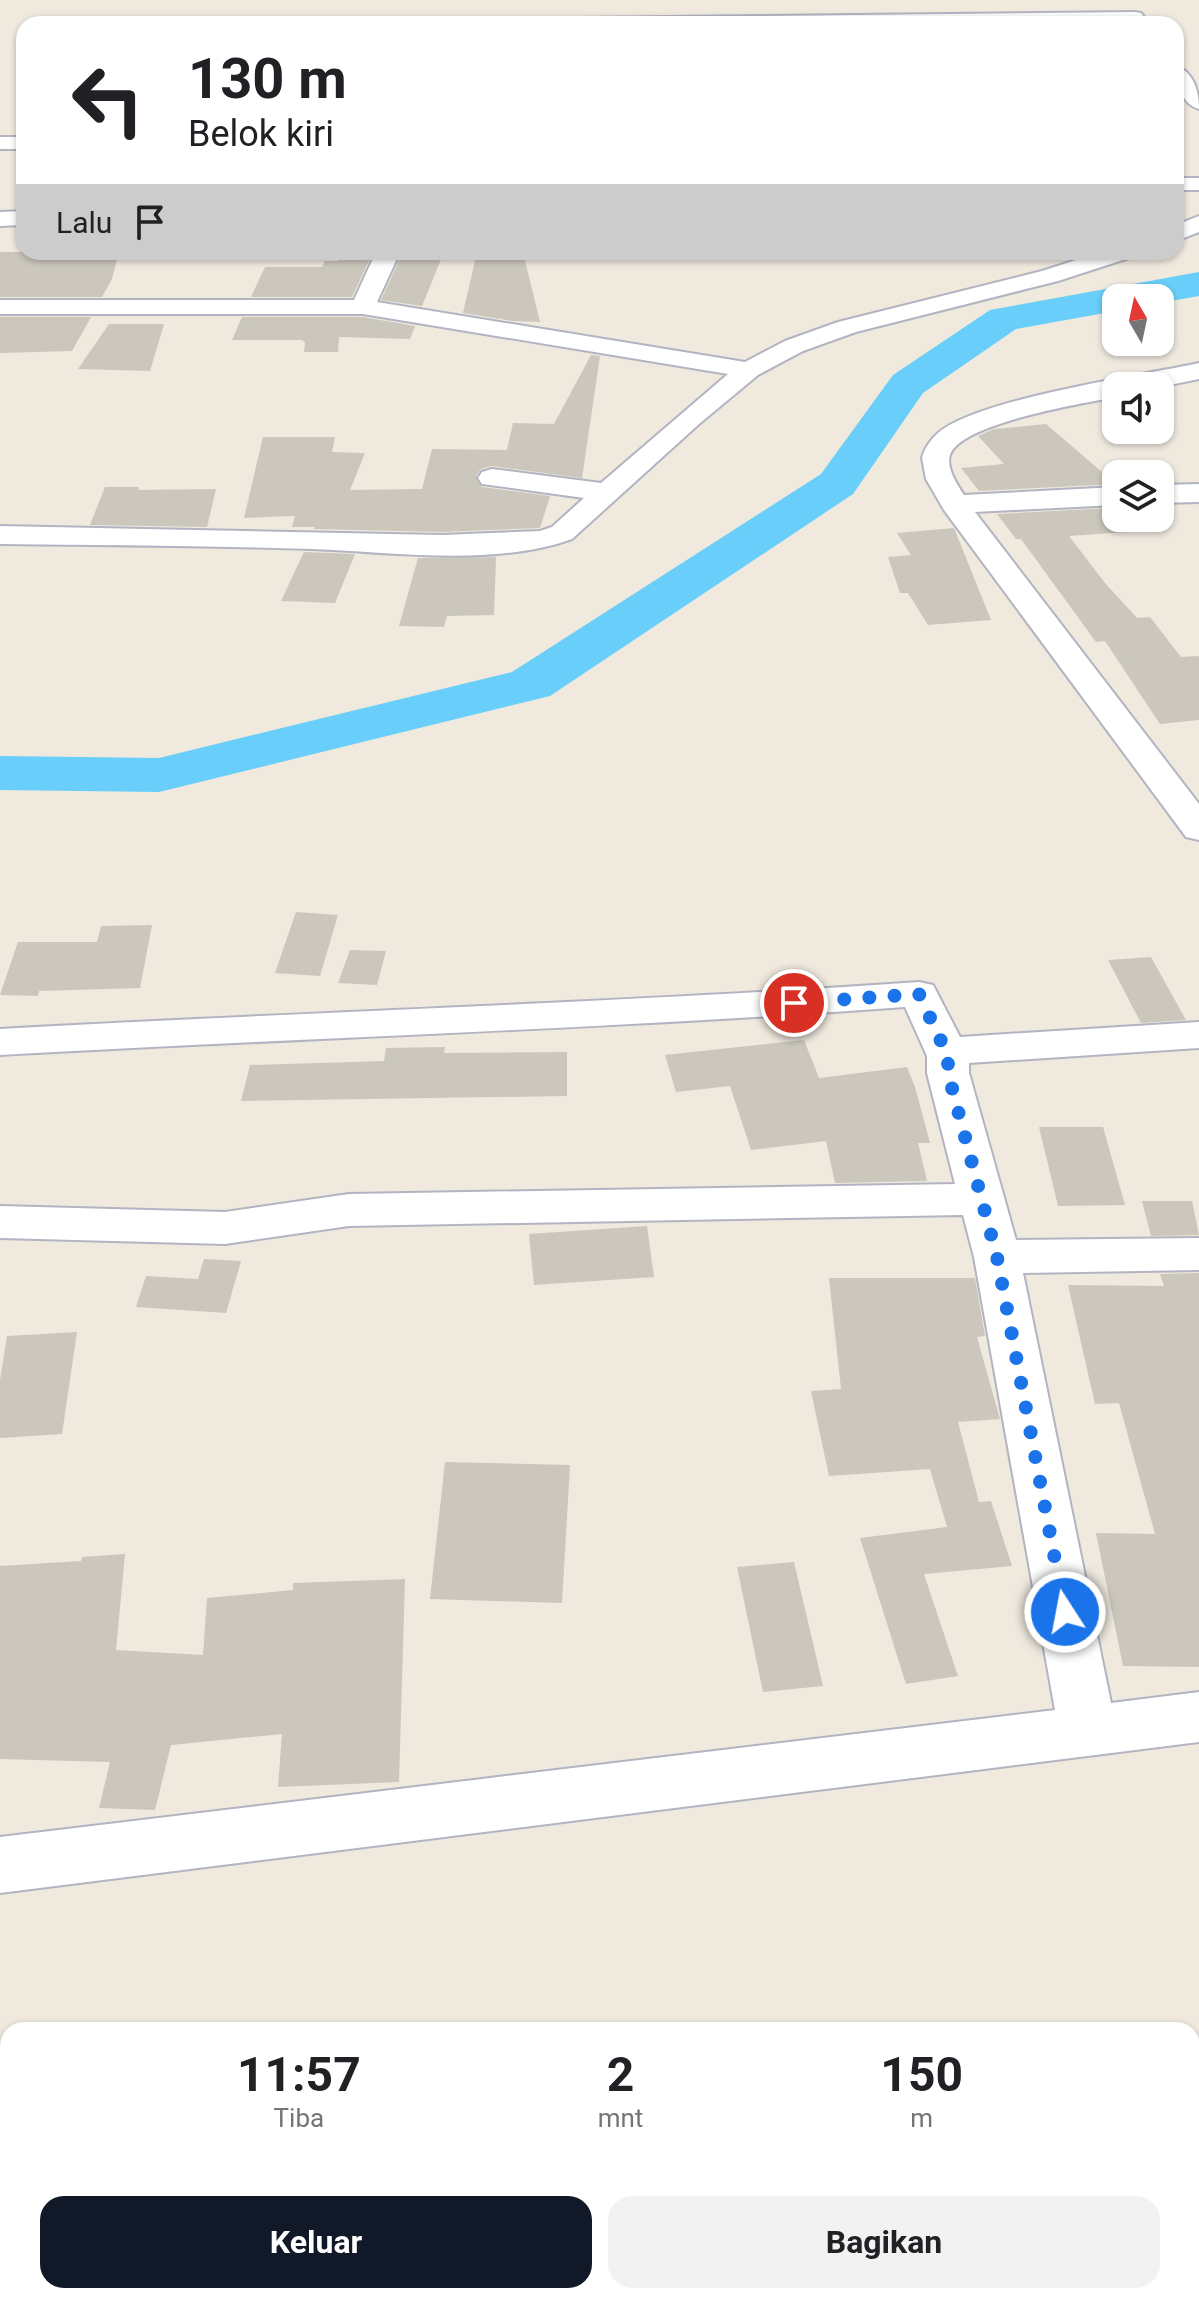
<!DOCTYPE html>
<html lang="id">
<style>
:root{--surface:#fff;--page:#f2f2f2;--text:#202124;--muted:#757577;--accent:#111827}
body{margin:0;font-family:Roboto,sans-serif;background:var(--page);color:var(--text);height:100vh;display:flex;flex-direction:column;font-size:30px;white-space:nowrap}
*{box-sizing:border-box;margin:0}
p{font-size:26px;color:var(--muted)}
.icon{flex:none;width:44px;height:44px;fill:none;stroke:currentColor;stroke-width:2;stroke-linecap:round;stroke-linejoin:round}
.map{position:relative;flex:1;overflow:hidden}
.sheet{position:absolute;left:0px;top:2022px;width:1200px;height:282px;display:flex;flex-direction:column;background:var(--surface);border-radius:24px 24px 0 0;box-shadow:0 2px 6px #0004}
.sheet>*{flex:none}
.top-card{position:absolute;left:16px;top:16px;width:1168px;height:244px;border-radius:24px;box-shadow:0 2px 6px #0004;background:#fff;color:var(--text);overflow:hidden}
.needle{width:52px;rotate:351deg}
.fabs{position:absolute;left:1102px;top:284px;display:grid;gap:16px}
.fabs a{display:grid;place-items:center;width:72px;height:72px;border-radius:16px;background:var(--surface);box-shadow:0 2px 6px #0004;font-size:40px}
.pin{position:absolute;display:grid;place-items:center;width:68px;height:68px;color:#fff;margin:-34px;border:4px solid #fff;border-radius:50%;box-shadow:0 2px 8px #0007}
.me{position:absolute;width:88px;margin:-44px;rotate:349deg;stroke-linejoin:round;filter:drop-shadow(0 0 6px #0008)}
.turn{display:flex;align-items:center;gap:28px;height:168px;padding:0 40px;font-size:36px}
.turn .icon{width:104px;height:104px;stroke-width:2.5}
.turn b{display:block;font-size:56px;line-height:68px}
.then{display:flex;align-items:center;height:76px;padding:0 40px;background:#0003;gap:16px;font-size:30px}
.eta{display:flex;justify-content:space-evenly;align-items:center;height:136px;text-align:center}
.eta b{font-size:48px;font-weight:700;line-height:56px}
.action{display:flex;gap:16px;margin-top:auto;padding:16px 40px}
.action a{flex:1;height:92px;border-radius:24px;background:var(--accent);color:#fff;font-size:32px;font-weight:700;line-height:92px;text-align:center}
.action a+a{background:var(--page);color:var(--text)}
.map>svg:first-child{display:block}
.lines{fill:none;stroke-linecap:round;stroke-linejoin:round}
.river{fill:#69cffa;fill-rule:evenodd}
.building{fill:#cbc7bd}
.minor-casing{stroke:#b2b4c2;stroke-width:4}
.minor{fill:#fff;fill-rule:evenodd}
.route{stroke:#1a73e8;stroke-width:14;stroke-dasharray:0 25.2}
</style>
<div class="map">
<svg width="1199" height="2303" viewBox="0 0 1199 2303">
<rect width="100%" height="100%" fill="#efe9de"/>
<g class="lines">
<polygon class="river" points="1199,272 1199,296 1160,303 1160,298 1116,298 1116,311 1016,329 923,393 853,494 550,696 159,792 0,790 0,756 159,758 512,672 821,474 893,375 990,310"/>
</g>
<g class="building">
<polygon points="0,252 119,252 112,279 102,297 0,297"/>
<polygon points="342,252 373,252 352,297 251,297 265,267 322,267 325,261 338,261"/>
<polygon points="403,252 444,252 422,306 381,300"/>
<polygon points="477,252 523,252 540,322 513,321 463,313"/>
<polygon points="0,317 91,317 72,351 0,353"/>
<polygon points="242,317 363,317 415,326 410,339 339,337 338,352 304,352 305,342 301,340 232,340"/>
<polygon points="109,324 164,324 150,371 78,369"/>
<polygon points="591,355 600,356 582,478 492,466 481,469 476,476 482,487 550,496 540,528 442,532 314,529 315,527 292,527 295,516 244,518 263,437 335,437 332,452 365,453 350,490 422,489 432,449 507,450 513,423 554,424"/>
<polygon points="1046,424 1116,484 979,491 961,468 1004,464 978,436 994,429"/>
<polygon points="105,487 139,487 138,490 216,489 207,527 90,525"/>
<polygon points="1110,508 1126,532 1069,536 1105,583 1137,618 1150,617 1181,657 1199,656 1199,720 1160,724 1105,641 1096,642 1021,539 1016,539 997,514"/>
<polygon points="954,528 991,620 928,625 908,593 900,593 888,557 911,555 897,533"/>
<polygon points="304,552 355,554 335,603 281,601"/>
<polygon points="496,557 494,615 447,616 444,627 399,626 418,558"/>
<polygon points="296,912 338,915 320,976 275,973"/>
<polygon points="152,925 140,988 39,991 38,996 0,995 18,942 97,942 101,926"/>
<polygon points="350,950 386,951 377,985 338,983"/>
<polygon points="1151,957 1186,1020 1141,1023 1108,960"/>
<polygon points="804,1040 819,1078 907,1067 915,1087 930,1143 918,1143 927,1181 835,1183 826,1141 751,1150 730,1086 676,1092 665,1055"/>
<polygon points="445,1047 444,1053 567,1052 567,1096 241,1101 250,1065 384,1061 386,1048"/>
<polygon points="1039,1127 1103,1127 1125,1205 1058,1206"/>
<polygon points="1142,1201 1192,1201 1199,1235 1151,1236"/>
<polygon points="647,1226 654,1277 534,1285 529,1234"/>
<polygon points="204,1259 241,1261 226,1313 136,1307 146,1276 198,1279"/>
<polygon points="1199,1273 1199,1667 1123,1666 1096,1533 1155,1534 1119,1403 1095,1404 1068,1285 1164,1286 1160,1274"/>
<polygon points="829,1278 975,1278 985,1336 977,1337 1000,1419 958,1422 979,1502 991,1501 1012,1566 924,1574 958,1676 906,1684 860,1538 947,1527 930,1469 829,1476 811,1391 841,1389"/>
<polygon points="77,1332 62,1434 0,1438 0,1380 7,1336"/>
<polygon points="445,1462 570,1465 562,1603 430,1599"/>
<polygon points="125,1554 116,1650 203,1655 207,1598 293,1590 293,1583 405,1579 399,1782 278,1787 282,1734 171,1745 155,1810 99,1808 110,1762 0,1759 0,1566 81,1561 82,1557"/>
<polygon points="794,1562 823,1686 763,1692 737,1567"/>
</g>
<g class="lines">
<g class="minor-casing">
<g id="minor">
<polygon points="1135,12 1141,13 1144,17 1141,21 978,24 477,24 486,19"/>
<path d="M1176,66C1194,72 1199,92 1199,109C1181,104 1176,83 1176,66Z"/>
<rect x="0" y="137" width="24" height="12"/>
<rect x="1176" y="178" width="23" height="12"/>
<polygon points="24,211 24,225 0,226 0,212"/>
<polygon points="1199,216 1199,232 1176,241 1176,225"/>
<path d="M376,252H400L377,302L745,362L785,341L838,322L1042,271L1101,252H1136L1132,257L1058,281L856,332L803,351L758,375L699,424L572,539C495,567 393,552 312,549C208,546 104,545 0,544V526L442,535L540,531L552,527L584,498L482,484L478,478L482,472L492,469L601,483L728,374L363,314H0V300H354Z"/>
<path d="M1199,363V379L1160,387L1116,386V397C1085,403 960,423 950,455C946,468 957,484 964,495L1116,487V505L975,512L1199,804V840L1186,837L944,510L926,479L922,458C924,449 931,439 938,433C980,398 1140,376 1199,363Z"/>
<polygon points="1199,484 1199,502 1160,503 1160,485"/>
<path d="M919,982L933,985L960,1037L1199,1022V1048L969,1063V1073L1016,1240L1199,1238V1270L1023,1273L1111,1703L1199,1692V1742L0,1893V1837L1055,1710L974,1257L963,1215L349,1226L225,1244L0,1238V1206L225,1212L349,1194L955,1184L927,1073V1056L905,1007C604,1029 302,1038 0,1055V1029C306,1012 613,1003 919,982Z"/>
</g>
</g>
<use href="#minor" class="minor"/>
</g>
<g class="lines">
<polyline class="route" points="794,1003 919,994 948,1056 948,1073 997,1257 1065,1612"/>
</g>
</svg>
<div class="fabs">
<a><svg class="needle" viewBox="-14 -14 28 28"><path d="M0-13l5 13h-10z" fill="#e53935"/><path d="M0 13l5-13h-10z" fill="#757577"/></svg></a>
<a><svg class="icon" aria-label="sound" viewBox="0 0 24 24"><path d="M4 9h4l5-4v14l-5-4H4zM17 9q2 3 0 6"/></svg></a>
<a><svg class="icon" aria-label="layers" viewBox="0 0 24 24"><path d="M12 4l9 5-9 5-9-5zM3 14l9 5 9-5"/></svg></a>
</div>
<div class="pin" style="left:794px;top:1003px;background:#d93025"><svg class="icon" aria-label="arrive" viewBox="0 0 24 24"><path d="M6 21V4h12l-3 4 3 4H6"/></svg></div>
<svg class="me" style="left:1065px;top:1612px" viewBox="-20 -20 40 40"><circle r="17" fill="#1a73e8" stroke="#fff" stroke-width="3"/><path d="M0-11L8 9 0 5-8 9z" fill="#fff"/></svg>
<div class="top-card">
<div class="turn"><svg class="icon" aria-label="left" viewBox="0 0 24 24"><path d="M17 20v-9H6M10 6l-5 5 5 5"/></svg><div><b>130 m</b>Belok kiri</div></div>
<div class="then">Lalu<svg class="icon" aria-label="arrive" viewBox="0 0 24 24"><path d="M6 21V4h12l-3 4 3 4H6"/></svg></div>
</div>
<section class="sheet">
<div class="eta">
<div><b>11:57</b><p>Tiba</p></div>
<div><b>2</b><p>mnt</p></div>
<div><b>150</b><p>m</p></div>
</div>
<div class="action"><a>Keluar</a><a>Bagikan</a></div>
</section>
</div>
